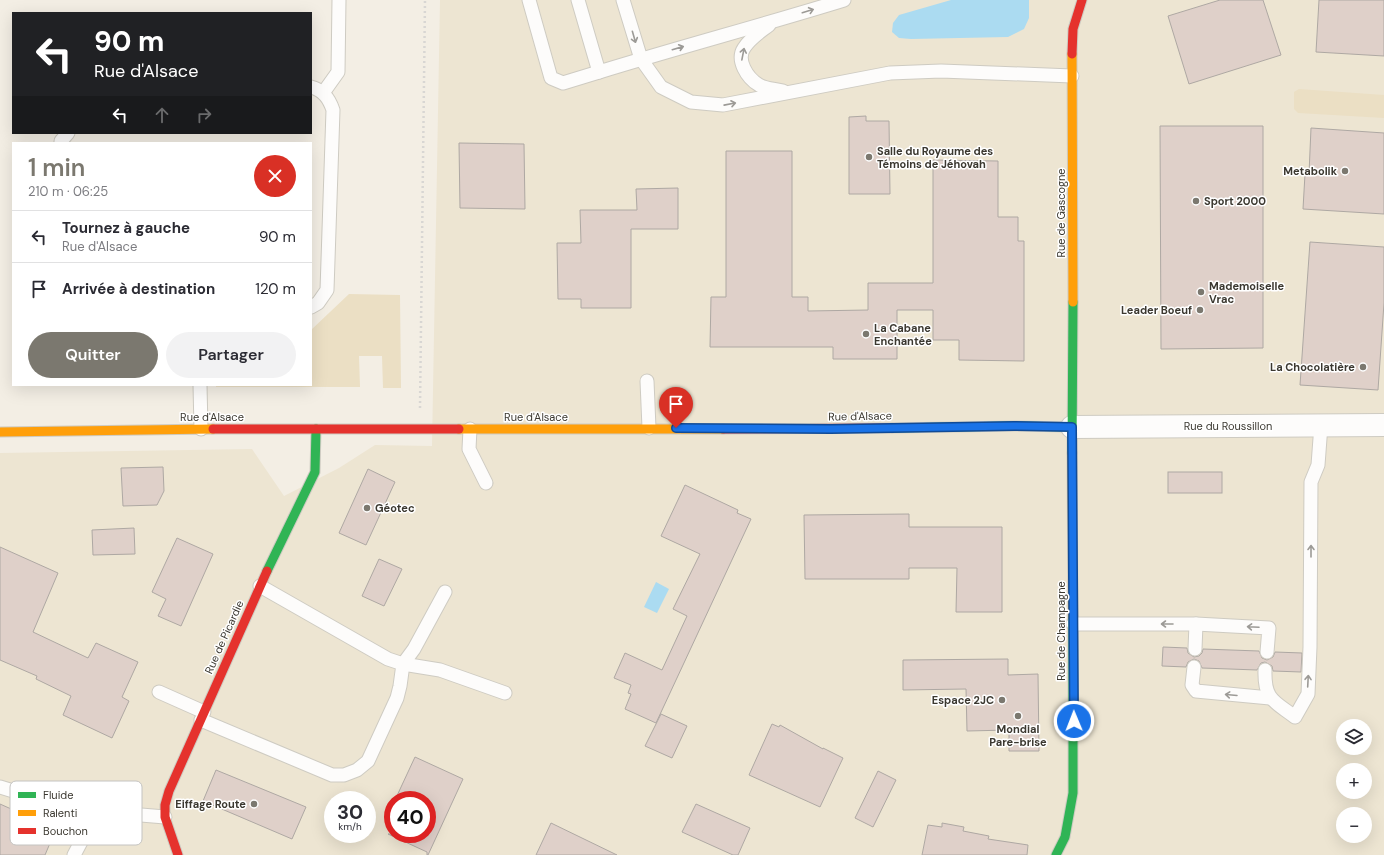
<!DOCTYPE html>
<html lang="fr">
<meta charset="utf-8">
<style>
:root{--surface:#fff;--page:#f2f2f3;--text:#2b2b33;--muted:#7c7c81;--line:#e1e1e2;--accent:#7b786f}
body{margin:0;font-family:"DM Sans",sans-serif;background:var(--page);color:var(--text);height:100vh;display:flex;flex-direction:column;font-size:15px;white-space:nowrap}
*{box-sizing:border-box;margin:0}
p{font-size:13px;color:var(--muted)}
.icon{flex:none;width:22px;height:22px;fill:none;stroke:currentColor;stroke-width:2;stroke-linecap:round;stroke-linejoin:round}
.map{position:relative;flex:1;overflow:hidden}
.drawer{position:absolute;left:12px;top:142px;width:300px;height:244px;display:flex;flex-direction:column;background:var(--surface);border-radius:0px;box-shadow:0 4px 16px #0002}
.drawer>*{flex:none}
.hud{position:absolute;left:12px;top:12px;width:300px;height:122px;border-radius:0px;box-shadow:0 4px 16px #0002;background:#202124;color:#fff;overflow:hidden}
.controls{position:absolute;left:1336px;top:719px;display:grid;gap:8px}
.controls a{display:grid;place-items:center;width:36px;height:36px;border-radius:50%;background:var(--surface);box-shadow:0 4px 16px #0002;font-size:20px}
.speed{position:absolute;left:324px;top:791px;display:flex;gap:8px;font-size:20px;font-weight:700;text-align:center}
.speed>*{display:grid;place-content:center;width:52px;height:52px;border-radius:50%;background:var(--surface);box-shadow:0 4px 16px #0002;line-height:1}
.speed small{font-size:10px;font-weight:400}
.speed .limit{border:6px solid #d22;background:#fff;color:#111}
.pin{position:absolute;display:grid;place-items:center;width:34px;height:34px;color:#fff;margin:-41px -17px;border-radius:50% 50% 50% 0;rotate:-45deg;box-shadow:0 0 4px #0007}
.pin .icon{rotate:45deg}
.me{position:absolute;width:44px;margin:-22px;rotate:359deg;stroke-linejoin:round;filter:drop-shadow(0 0 3px #0008)}
.turn{display:flex;align-items:center;gap:14px;height:84px;padding:0 16px;font-size:18px}
.turn .icon{width:52px;height:52px;stroke-width:2.5}
.turn b{display:block;font-size:28px;line-height:34px}
.lanes{display:flex;align-items:center;height:38px;padding:0 16px;background:#0003;justify-content:center;gap:20px;direction:ltr}
.lanes .off{opacity:.35}
.round{display:grid;place-items:center;flex:none;width:42px;height:42px;border-radius:21px;background:var(--page)}
.summary{display:flex;align-items:center;justify-content:space-between;height:68px;padding:0 16px}
h1{font-size:24px;font-weight:600;line-height:30px;color:var(--accent)}
.primary-button{display:flex;gap:8px;margin-top:auto;padding:8px 16px}
.primary-button a{flex:1;height:46px;border-radius:24px;background:var(--accent);color:#fff;font-size:16px;font-weight:600;line-height:46px;text-align:center}
.primary-button a+a{background:var(--page);color:var(--text)}
ul{padding:0;list-style:none}
li{display:flex;align-items:center;gap:12px;height:52px;padding:0 16px;border-top:1px solid var(--line)}
li div{flex:1}
li b{display:block;font-size:15px}
li em{font-style:normal}
.map>svg:first-child{display:block}
.built{fill:#ede5d2;fill-rule:evenodd}
.green{fill:#ebdfc4}
.water{fill:#abdbf1}
.building{fill:#dfd0c9;stroke:#aea8a3}
.lines{fill:none;stroke-linecap:round;stroke-linejoin:round}
.lane-casing{stroke:#cecbc2;stroke-width:15}
.street-casing{stroke:#cecbc2;stroke-width:24}
.fast-casing{stroke:#cecbc2;stroke-width:11}
.slow-casing{stroke:#cecbc2;stroke-width:11}
.jam-casing{stroke:#cecbc2;stroke-width:11}
.path{stroke:#d8d6d3;stroke-width:2.5;stroke-dasharray:2 3;stroke-linecap:butt}
.lane{stroke:#fdfcfb;stroke-width:13}
.street{stroke:#fdfcfb;stroke-width:22}
.fast{stroke:#30b455;stroke-width:9}
.slow{stroke:#ff9f0a;stroke-width:9}
.jam{stroke:#e5322d;stroke-width:9}
.oneway{stroke:#9c9a96}
.route-casing{stroke:#114b97;stroke-width:10}
.route{stroke:#1a73e8;stroke-width:7}
.poi-dot{fill:#7b786f;stroke:#fff;stroke-width:1.5}
.labels{text-anchor:middle;stroke-width:3;stroke-linejoin:round;paint-order:stroke}
.poi-label{font-size:11px;font-weight:bold;fill:#3b3830;stroke:#fff;text-anchor:start}
.street-label{font-size:11px;fill:#3b3830;stroke:#fff}
.key{fill:#fff;stroke:#c4c3c1;stroke-width:1}
.key-label{font-size:11px;fill:#3b3830}
</style>
<div class="map">
<svg width="1384" height="855" viewBox="0 0 1384 855">
<rect width="100%" height="100%" fill="#f3eee4"/>
<path class="built" d="M440,0H1384V855H0V453L252,449L284,496L339,468L375,445L432,446ZM1343,726H1365V748H1343ZM1343,770H1365V792H1343ZM333,800H367V834H333ZM393,800H427V834H393ZM1343,814H1365V836H1343Z"/>
<g class="green">
<polygon points="1299,89 1384,95 1384,118 1298,113 1294,109 1294,92"/>
<polygon points="349,294 400,295 401,388 383,388 382,356 359,356 360,387 216,387 216,385 311,385 311,330"/>
</g>
<g class="water">
<polygon points="951,0 1029,0 1029,18 1024,29 1008,37 911,39 899,38 892,32 893,23 899,15"/>
<polygon points="656,582 669,589 657,613 644,607"/>
</g>
<g class="building">
<polygon points="1220,0 1263,0 1281,55 1189,84 1168,16"/>
<polygon points="1319,0 1384,0 1384,56 1316,52"/>
<polygon points="866,116 866,121 889,121 890,194 849,194 849,117"/>
<polygon points="1160,126 1263,126 1263,348 1161,349"/>
<polygon points="1311,128 1384,133 1384,214 1303,209 1305,174 1309,174"/>
<polygon points="459,143 524,144 525,209 460,208"/>
<polygon points="726,151 792,151 792,297 808,297 808,311 868,310 868,283 933,283 933,160 998,161 998,217 1018,217 1018,241 1024,241 1024,361 959,360 959,340 933,340 933,310 897,310 897,359 833,359 833,347 710,347 711,297 726,297"/>
<polygon points="678,188 678,229 631,229 631,308 581,308 581,299 558,299 557,243 581,243 580,210 637,210 636,189"/>
<polygon points="1310,242 1384,247 1384,303 1378,390 1300,385"/>
<polygon points="163,467 164,491 157,505 123,506 121,468"/>
<polygon points="368,469 395,482 366,545 339,533"/>
<rect x="1168" y="472" width="54" height="21"/>
<polygon points="685,485 738,510 737,513 751,519 656,723 625,709 631,694 628,693 631,685 614,678 625,653 662,670 687,616 673,609 700,554 661,536"/>
<polygon points="909,514 909,527 1002,527 1002,612 956,612 957,568 909,568 909,579 805,579 804,515"/>
<polygon points="134,528 135,554 93,555 92,530"/>
<polygon points="177,538 213,554 181,626 158,616 166,599 152,592"/>
<polygon points="0,547 58,573 33,632 88,658 96,643 138,662 122,697 129,701 112,738 63,715 71,696 36,679 37,676 0,660"/>
<polygon points="379,559 402,569 384,606 362,596"/>
<polygon points="1163,647 1187,648 1188,653 1194,657 1199,656 1202,653 1203,649 1259,651 1262,658 1267,660 1273,657 1275,652 1302,653 1301,672 1273,671 1272,666 1265,662 1261,663 1257,670 1202,668 1199,661 1194,659 1188,662 1186,667 1162,666"/>
<polygon points="1008,659 1008,675 1038,674 1039,751 1009,751 1009,730 967,731 966,689 903,690 903,660"/>
<polygon points="661,714 687,726 672,758 645,746"/>
<polygon points="772,724 779,727 780,725 823,749 823,748 843,758 820,807 749,775"/>
<polygon points="415,757 463,779 428,855 427,855 427,852 388,834 427,834 427,800 395,800"/>
<polygon points="216,770 306,807 292,839 203,801"/>
<polygon points="878,771 896,780 873,827 855,818"/>
<polygon points="0,804 56,829 45,855 0,855"/>
<polygon points="696,804 750,828 738,855 733,855 682,832"/>
<polygon points="551,823 617,855 536,855"/>
<polygon points="942,823 964,827 963,831 989,836 988,839 1028,845 1027,855 922,855 928,825 942,827"/>
</g>
<g class="lines">
<g class="lane-casing">
<g id="lane">
<polyline points="529,0 551,78 563,83 599,72"/>
<path d="M578,0L599,72C680,47 763,25 844,0"/>
<polyline points="623,0 641,59 661,87 691,102 723,105 890,73 941,71 1072,76"/>
<path d="M769,25C760,32 750,38 744,48C736,60 747,78 759,85C765,89 775,89 783,91"/>
<path d="M311,87C323,90 329,98 333,110L327,290L318,303L311,307"/>
<polyline points="323,93 338,72 339,0"/>
<polyline points="61,143 61,141 68,133"/>
<polyline points="647,381 649,428"/>
<polyline points="200,385 201,429"/>
<polyline points="470,429 469,449 486,483"/>
<polyline points="445,592 414,649 403,664 440,670 505,693"/>
<polyline points="1073,624 1196,624 1195,649"/>
<polyline points="1196,624 1269,628 1267,652"/>
<polyline points="1194,667 1192,685 1196,691 1270,698"/>
<path d="M1265,670C1264,700 1274,701 1295,717L1308,694L1310,647L1311,482L1318,465L1321,425"/>
<polyline points="159,692 204,712"/>
<polyline points="201,720 332,775 344,775 357,770 368,761 397,698 400,686 403,664 388,659 260,586"/>
<polyline points="0,787 52,803 90,817 117,813 165,817"/>
<polyline points="74,855 83,838 90,817"/>
</g>
</g>
<g class="street-casing">
<polyline id="street" points="1072,427 1384,425"/>
</g>
<g class="fast-casing">
<g id="fast">
<polyline points="892,428 1013,426 1072,427"/>
<polyline points="1072,453 1073,302"/>
<polyline points="267,571 315,472 316,429"/>
<polyline points="1056,855 1065,837 1073,793 1073,617"/>
</g>
</g>
<g class="slow-casing">
<g id="slow">
<polyline points="1072,54 1073,302"/>
<polyline points="459,429 723,429"/>
<polyline points="0,432 213,429"/>
<polyline points="1072,453 1073,617"/>
</g>
</g>
<g class="jam-casing">
<g id="jam">
<polyline points="1072,54 1073,29 1082,0"/>
<polyline points="213,429 459,429"/>
<polyline points="723,429 892,428"/>
<polyline points="178,855 165,817 165,805 169,791 267,571"/>
</g>
</g>
<polyline class="path" points="420,408 425,0"/>
<use href="#lane" class="lane"/>
<use href="#street" class="street"/>
<use href="#fast" class="fast"/>
<use href="#slow" class="slow"/>
<use href="#jam" class="jam"/>
</g>
<defs><path id="oneway-shaft" d="M-6 0H5M1.5-3L5.5 0L1.5 3" fill="none" stroke-width="1.6" stroke-linecap="round" stroke-linejoin="round"/></defs>
<g class="oneway">
<use href="#oneway-shaft" transform="translate(808 11) rotate(-17)"/>
<use href="#oneway-shaft" transform="translate(634 37) rotate(74)"/>
<use href="#oneway-shaft" transform="translate(678 48) rotate(-16)"/>
<use href="#oneway-shaft" transform="translate(743 54) rotate(-79)"/>
<use href="#oneway-shaft" transform="translate(730 104) rotate(-11)"/>
<use href="#oneway-shaft" transform="translate(1311 551) rotate(-90)"/>
<use href="#oneway-shaft" transform="translate(1167 624) rotate(-180)"/>
<use href="#oneway-shaft" transform="translate(1253 627) rotate(-177)"/>
<use href="#oneway-shaft" transform="translate(1308 681) rotate(-87)"/>
<use href="#oneway-shaft" transform="translate(1231 695) rotate(-175)"/>
</g>
<g class="lines">
<g class="route-casing">
<polyline id="route" points="676,428 831,429 1014,426 1072,427 1074,721"/>
</g>
<use href="#route" class="route"/>
</g>
<g class="poi-dot">
<circle cx="869" cy="157" r="4"/>
<circle cx="1345" cy="171" r="4"/>
<circle cx="1196" cy="201" r="4"/>
<circle cx="1201" cy="292" r="4"/>
<circle cx="1200" cy="310" r="4"/>
<circle cx="866" cy="334" r="4"/>
<circle cx="1363" cy="367" r="4"/>
<circle cx="367" cy="508" r="4"/>
<circle cx="1002" cy="700" r="4"/>
<circle cx="1018" cy="716" r="4"/>
<circle cx="254" cy="804" r="4"/>
</g>
<g class="labels">
<g class="poi-label">
<text x="877" y="155">Salle du Royaume des<tspan x="877" dy="13">Témoins de Jéhovah</tspan></text>
<text x="1337" y="175" text-anchor="end">Metabolik</text>
<text x="1204" y="205">Sport 2000</text>
<text x="1209" y="290">Mademoiselle<tspan x="1209" dy="13">Vrac</tspan></text>
<text x="1192" y="314" text-anchor="end">Leader Boeuf</text>
<text x="874" y="332">La Cabane<tspan x="874" dy="13">Enchantée</tspan></text>
<text x="1355" y="371" text-anchor="end">La Chocolatière</text>
<text x="375" y="512">Géotec</text>
<text x="994" y="704" text-anchor="end">Espace 2JC</text>
<text x="1018" y="733" text-anchor="middle">Mondial<tspan x="1018" dy="13">Pare-brise</tspan></text>
<text x="246" y="808" text-anchor="end">Eiffage Route</text>
</g>
<g class="street-label">
<text transform="translate(1061 213) rotate(-90)" y="4">Rue de Gascogne</text>
<text transform="translate(860 416) rotate(-1)" y="4">Rue d'Alsace</text>
<text x="212" y="421">Rue d'Alsace</text>
<text x="536" y="421">Rue d'Alsace</text>
<text x="1228" y="430">Rue du Roussillon</text>
<text transform="translate(1061 631) rotate(-90)" y="4">Rue de Champagne</text>
<text transform="translate(224 637) rotate(-66)" y="4">Rue de Picardie</text>
</g>
</g>
<rect x="10" y="781" width="132" height="64" rx="6" class="key"/>
<rect x="18" y="792" width="18" height="6" fill="#30b455"/>
<rect x="18" y="810" width="18" height="6" fill="#ff9f0a"/>
<rect x="18" y="828" width="18" height="6" fill="#e5322d"/>
<g class="key-label">
<text x="43" y="799">Fluide</text>
<text x="43" y="817">Ralenti</text>
<text x="43" y="835">Bouchon</text>
</g>
</svg>
<div class="controls">
<a><svg class="icon" aria-label="layers" viewBox="0 0 24 24"><path d="M12 4l9 5-9 5-9-5zM3 14l9 5 9-5"/></svg></a>
<a>+</a>
<a>−</a>
</div>
<div class="speed"><div>30<small>km/h</small></div><div class="limit">40</div></div>
<div class="pin" style="left:676px;top:428px;background:#d93025"><svg class="icon" aria-label="arrive" viewBox="0 0 24 24"><path d="M6 21V4h12l-3 4 3 4H6"/></svg></div>
<svg class="me" style="left:1074px;top:721px" viewBox="-20 -20 40 40"><circle r="17" fill="#1a73e8" stroke="#fff" stroke-width="3"/><path d="M0-11L8 9 0 5-8 9z" fill="#fff"/></svg>
<div class="hud">
<div class="turn"><svg class="icon" aria-label="left" viewBox="0 0 24 24"><path d="M17 20v-9H6M10 6l-5 5 5 5"/></svg><div><b>90 m</b>Rue d'Alsace</div></div>
<div class="lanes"><svg class="icon" aria-label="left" viewBox="0 0 24 24"><path d="M17 20v-9H6M10 6l-5 5 5 5"/></svg><svg class="icon off" aria-label="ahead" viewBox="0 0 24 24"><path d="M12 20V5M6 11l6-6 6 6"/></svg><svg class="icon off" aria-label="right" viewBox="0 0 24 24"><path d="M7 20v-9h11M14 6l5 5-5 5"/></svg></div>
</div>
<section class="drawer">
<div class="summary"><div><h1>1 min</h1><p>210 m · 06:25</p></div><a class="round" style="background:#d93025;color:#fff"><svg class="icon" aria-label="close" viewBox="0 0 24 24"><path d="M6 6l12 12M18 6L6 18"/></svg></a></div>
<ul>
<li><svg class="icon" aria-label="left" viewBox="0 0 24 24"><path d="M17 20v-9H6M10 6l-5 5 5 5"/></svg><div><b>Tournez à gauche</b><p>Rue d'Alsace</p></div><em>90 m</em></li>
<li><svg class="icon" aria-label="arrive" viewBox="0 0 24 24"><path d="M6 21V4h12l-3 4 3 4H6"/></svg><div><b>Arrivée à destination</b></div><em>120 m</em></li>
</ul>
<div class="primary-button"><a>Quitter</a><a>Partager</a></div>
</section>
</div>
